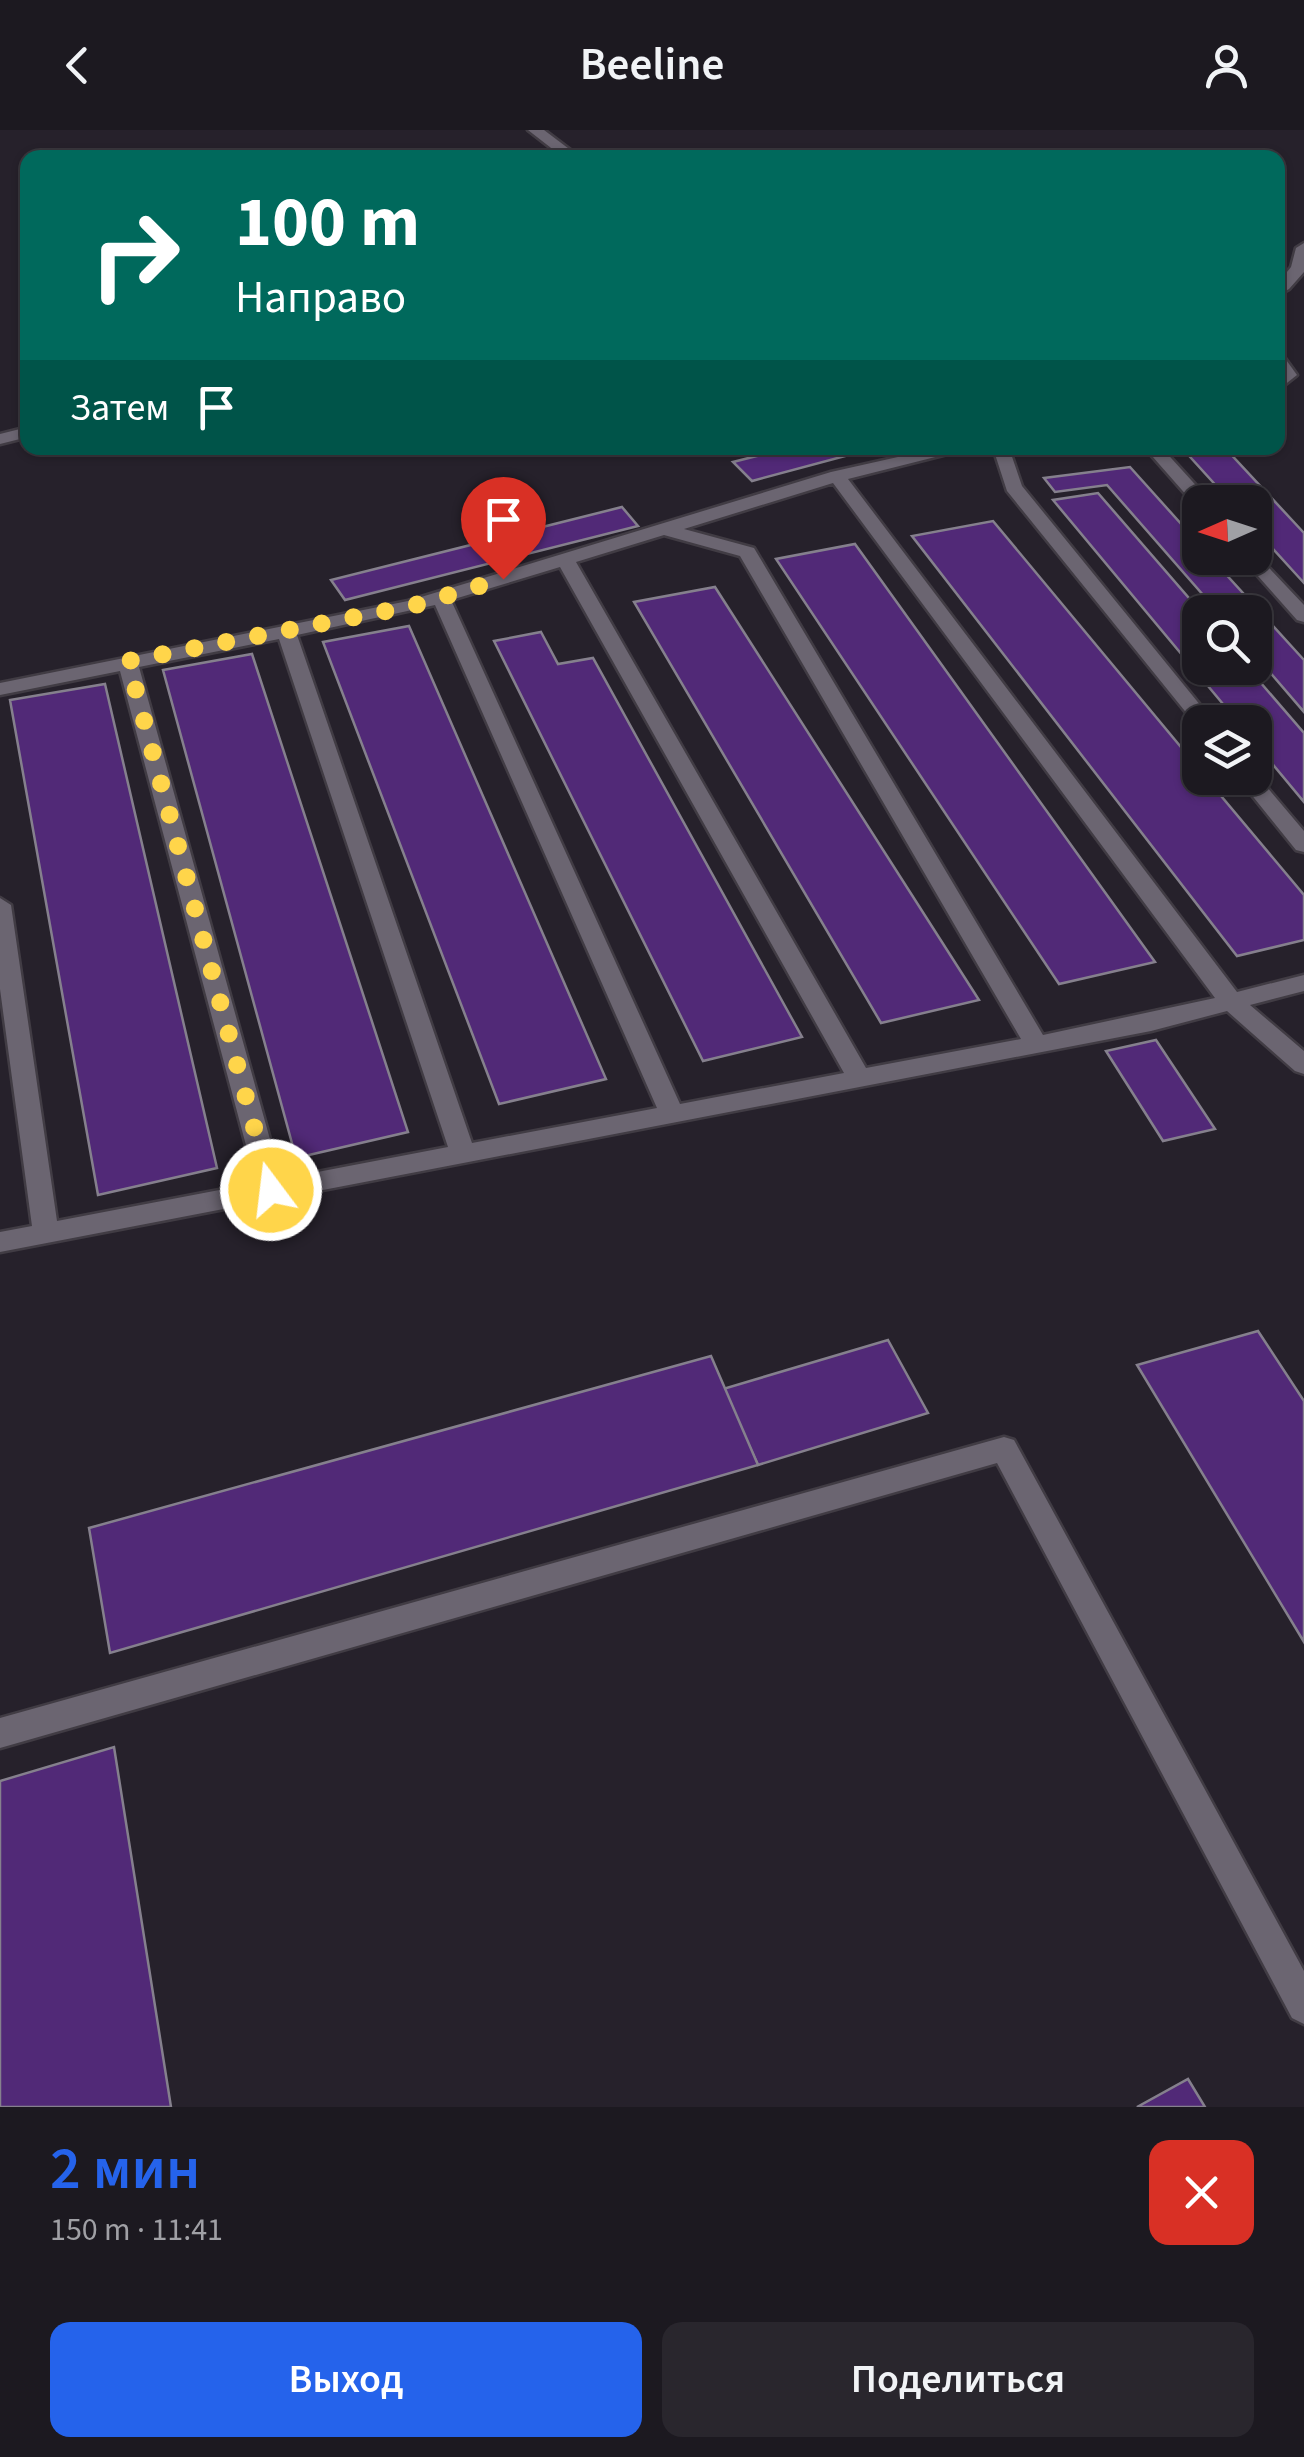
<!DOCTYPE html>
<html lang="ru">
<meta charset="utf-8">
<style>
:root{--surface:#1c1920;--page:#29262d;--text:#f1f3f6;--muted:#a0a0a5;--line:#3a383e;--accent:#2563eb}
body{margin:0;font-family:"Source Sans 3",sans-serif;background:var(--page);color:var(--text);height:100vh;display:flex;flex-direction:column;font-size:38px;white-space:nowrap}
*{box-sizing:border-box;margin:0}
p{font-size:32px;color:var(--muted)}
.icon{flex:none;width:55px;height:55px;fill:none;stroke:currentColor;stroke-width:2;stroke-linecap:round;stroke-linejoin:round}
.map{position:relative;height:1977px;overflow:hidden}
.side{display:flex;flex-direction:column;background:var(--surface);flex:1}
.side>*{flex:none}
.banner{position:absolute;left:20px;top:20px;width:1265px;height:305px;border-radius:20px;box-shadow:0 2px 8px #0004,0 0 0 2px var(--line);background:#00695c;color:#fff;overflow:hidden}
.needle{width:65px;rotate:267deg}
.controls{position:absolute;left:1182px;top:355px;display:grid;gap:20px}
.controls a{display:grid;place-items:center;width:90px;height:90px;border-radius:20px;background:var(--surface);box-shadow:0 2px 8px #0004,0 0 0 2px var(--line);font-size:50px}
.pin{position:absolute;display:grid;place-items:center;width:85px;height:85px;color:#fff;margin:-102px -42px;border-radius:50% 50% 50% 0;rotate:-45deg;box-shadow:0 0 10px #0007}
.pin .icon{rotate:45deg}
.me{position:absolute;width:110px;margin:-55px;rotate:345deg;stroke-linejoin:round;filter:drop-shadow(0 0 8px #0008)}
.turn{display:flex;align-items:center;gap:35px;height:210px;padding:0 50px;font-size:45px}
.turn .icon{width:130px;height:130px;stroke-width:2.5}
.turn b{display:block;font-size:70px;line-height:85px}
.then{display:flex;align-items:center;height:95px;padding:0 50px;background:#0003;gap:20px;font-size:38px}
.round{display:grid;place-items:center;flex:none;width:105px;height:105px;border-radius:20px;background:var(--page)}
.overview{display:flex;align-items:center;justify-content:space-between;height:170px;padding:0 50px}
h1{font-size:60px;font-weight:600;line-height:75px;color:var(--accent)}
.cta{display:flex;gap:20px;margin-top:auto;padding:20px 50px}
.cta a{flex:1;height:115px;border-radius:20px;background:var(--accent);color:#fff;font-size:40px;font-weight:600;line-height:115px;text-align:center}
.cta a+a{background:var(--page);color:var(--text)}
header{display:flex;justify-content:space-between;align-items:center;height:130px;padding:0 50px;background:var(--surface);font-size:45px;font-weight:600}
.map>svg:first-child{display:block}
.building{fill:#512977;stroke:#85808d;stroke-width:2.5}
.lines{fill:none;stroke-linecap:round;stroke-linejoin:round}
.lane-casing{stroke:#413c44;stroke-width:5}
.lane{fill:#6b6571;fill-rule:evenodd}
.route{stroke:#ffd54a;stroke-width:18;stroke-dasharray:0 32.4}
</style>
<header><svg class="icon" aria-label="back" viewBox="0 0 24 24"><path d="M15 5l-7 7 7 7"/></svg>Beeline<svg class="icon" aria-label="person" viewBox="0 0 24 24"><circle cx="12" cy="8" r="4"/><path d="M4 21q1-7 8-7t8 7"/></svg></header>
<div class="map">
<svg width="1304" height="1977" viewBox="0 0 1304 1977">
<rect width="100%" height="100%" fill="#26212b"/>
<g class="building">
<polygon points="788,318 875,318 752,351 733,332"/>
<polygon points="1182,318 1225,318 1304,403 1304,453 1255,399 1255,372 1231,372"/>
<polygon points="1130,337 1200,415 1200,428 1211,428 1304,530 1304,582 1255,525 1255,482 1218,482 1107,355 1055,362 1044,348"/>
<polygon points="1098,363 1201,482 1200,538 1248,538 1304,603 1304,672 1255,613 1255,592 1238,592 1053,370"/>
<polygon points="622,377 638,396 345,470 331,450"/>
<polygon points="993,391 1200,640 1200,648 1206,648 1304,765 1304,810 1237,826 912,406"/>
<polygon points="855,414 1155,832 1059,854 776,429"/>
<polygon points="715,457 979,870 881,893 634,472"/>
<polygon points="409,496 606,949 499,974 323,512"/>
<polygon points="541,502 558,534 593,528 802,907 703,931 494,511"/>
<polygon points="252,524 408,1002 296,1028 163,540"/>
<polygon points="105,554 217,1038 98,1065 10,570"/>
<polygon points="1156,910 1215,999 1163,1011 1106,921"/>
<polygon points="1258,1201 1304,1271 1304,1512 1137,1235"/>
<polygon points="888,1210 928,1283 758,1335 723,1259"/>
<polygon points="711,1226 758,1335 110,1523 89,1398"/>
<polygon points="114,1617 171,1977 0,1977 0,1651"/>
<polygon points="1188,1949 1205,1977 1137,1977"/>
</g>
<g class="lines">
<g class="lane-casing">
<g id="lane">
<polygon points="528,0 544,0 581,28 564,28"/>
<polygon points="1304,113 1304,142 1289,159 1278,165 1278,153 1291,137 1296,118"/>
<polygon points="1278,225 1284,227 1297,245 1278,260"/>
<polygon points="28,297 28,307 0,314 0,304"/>
<path d="M938,318H971L848,349L1237,862L1304,845V861L1250,875L1304,921V944L1295,941L1227,881L1151,901L0,1122V1102L32,1096L0,859V768L11,775L57,1091L256,1053L120,541L0,565V553L408,471L831,342ZM833,353L1215,868L1043,905L754,418L684,399ZM664,405L740,426L1021,909L866,938L576,432ZM560,437L844,943L680,974L451,470ZM435,475L657,978L472,1013L297,505ZM279,509L448,1017L281,1049L139,537Z"/>
<polygon points="993,318 1009,318 1022,356 1214,592 1200,592 1197,596 1007,361"/>
<polygon points="1145,318 1162,318 1211,372 1196,376"/>
<polygon points="1255,423 1304,475 1304,492 1297,490 1242,428 1255,428"/>
<polygon points="1255,643 1304,701 1304,722 1296,720 1238,648 1255,648"/>
<polygon points="1004,1307 1014,1310 1304,1841 1304,1894 1292,1888 997,1333 0,1618 0,1588"/>
</g>
</g>
<use href="#lane" class="lane"/>
</g>
<g class="lines">
<polyline class="route" points="271,1060 128,531 412,476 503,449"/>
</g>
</svg>
<div class="controls">
<a><svg class="needle" viewBox="-14 -14 28 28"><path d="M0-13l5 13h-10z" fill="#e53935"/><path d="M0 13l5-13h-10z" fill="#a0a0a5"/></svg></a>
<a><svg class="icon" aria-label="search" viewBox="0 0 24 24"><circle cx="10" cy="10" r="6"/><path d="M15 15l6 6"/></svg></a>
<a><svg class="icon" aria-label="layers" viewBox="0 0 24 24"><path d="M12 4l9 5-9 5-9-5zM3 14l9 5 9-5"/></svg></a>
</div>
<div class="pin" style="left:503px;top:449px;background:#d93025"><svg class="icon" aria-label="arrive" viewBox="0 0 24 24"><path d="M6 21V4h12l-3 4 3 4H6"/></svg></div>
<svg class="me" style="left:271px;top:1060px" viewBox="-20 -20 40 40"><circle r="17" fill="#ffd54a" stroke="#fff" stroke-width="3"/><path d="M0-11L8 9 0 5-8 9z" fill="#fff"/></svg>
<div class="banner">
<div class="turn"><svg class="icon" aria-label="right" viewBox="0 0 24 24"><path d="M7 20v-9h11M14 6l5 5-5 5"/></svg><div><b>100 m</b>Направо</div></div>
<div class="then">Затем<svg class="icon" aria-label="arrive" viewBox="0 0 24 24"><path d="M6 21V4h12l-3 4 3 4H6"/></svg></div>
</div>
</div>
<section class="side">
<div class="overview"><div><h1>2 мин</h1><p>150 m · 11:41</p></div><a class="round" style="background:#d93025;color:#fff"><svg class="icon" aria-label="close" viewBox="0 0 24 24"><path d="M6 6l12 12M18 6L6 18"/></svg></a></div>
<div class="cta"><a>Выход</a><a>Поделиться</a></div>
</section>
